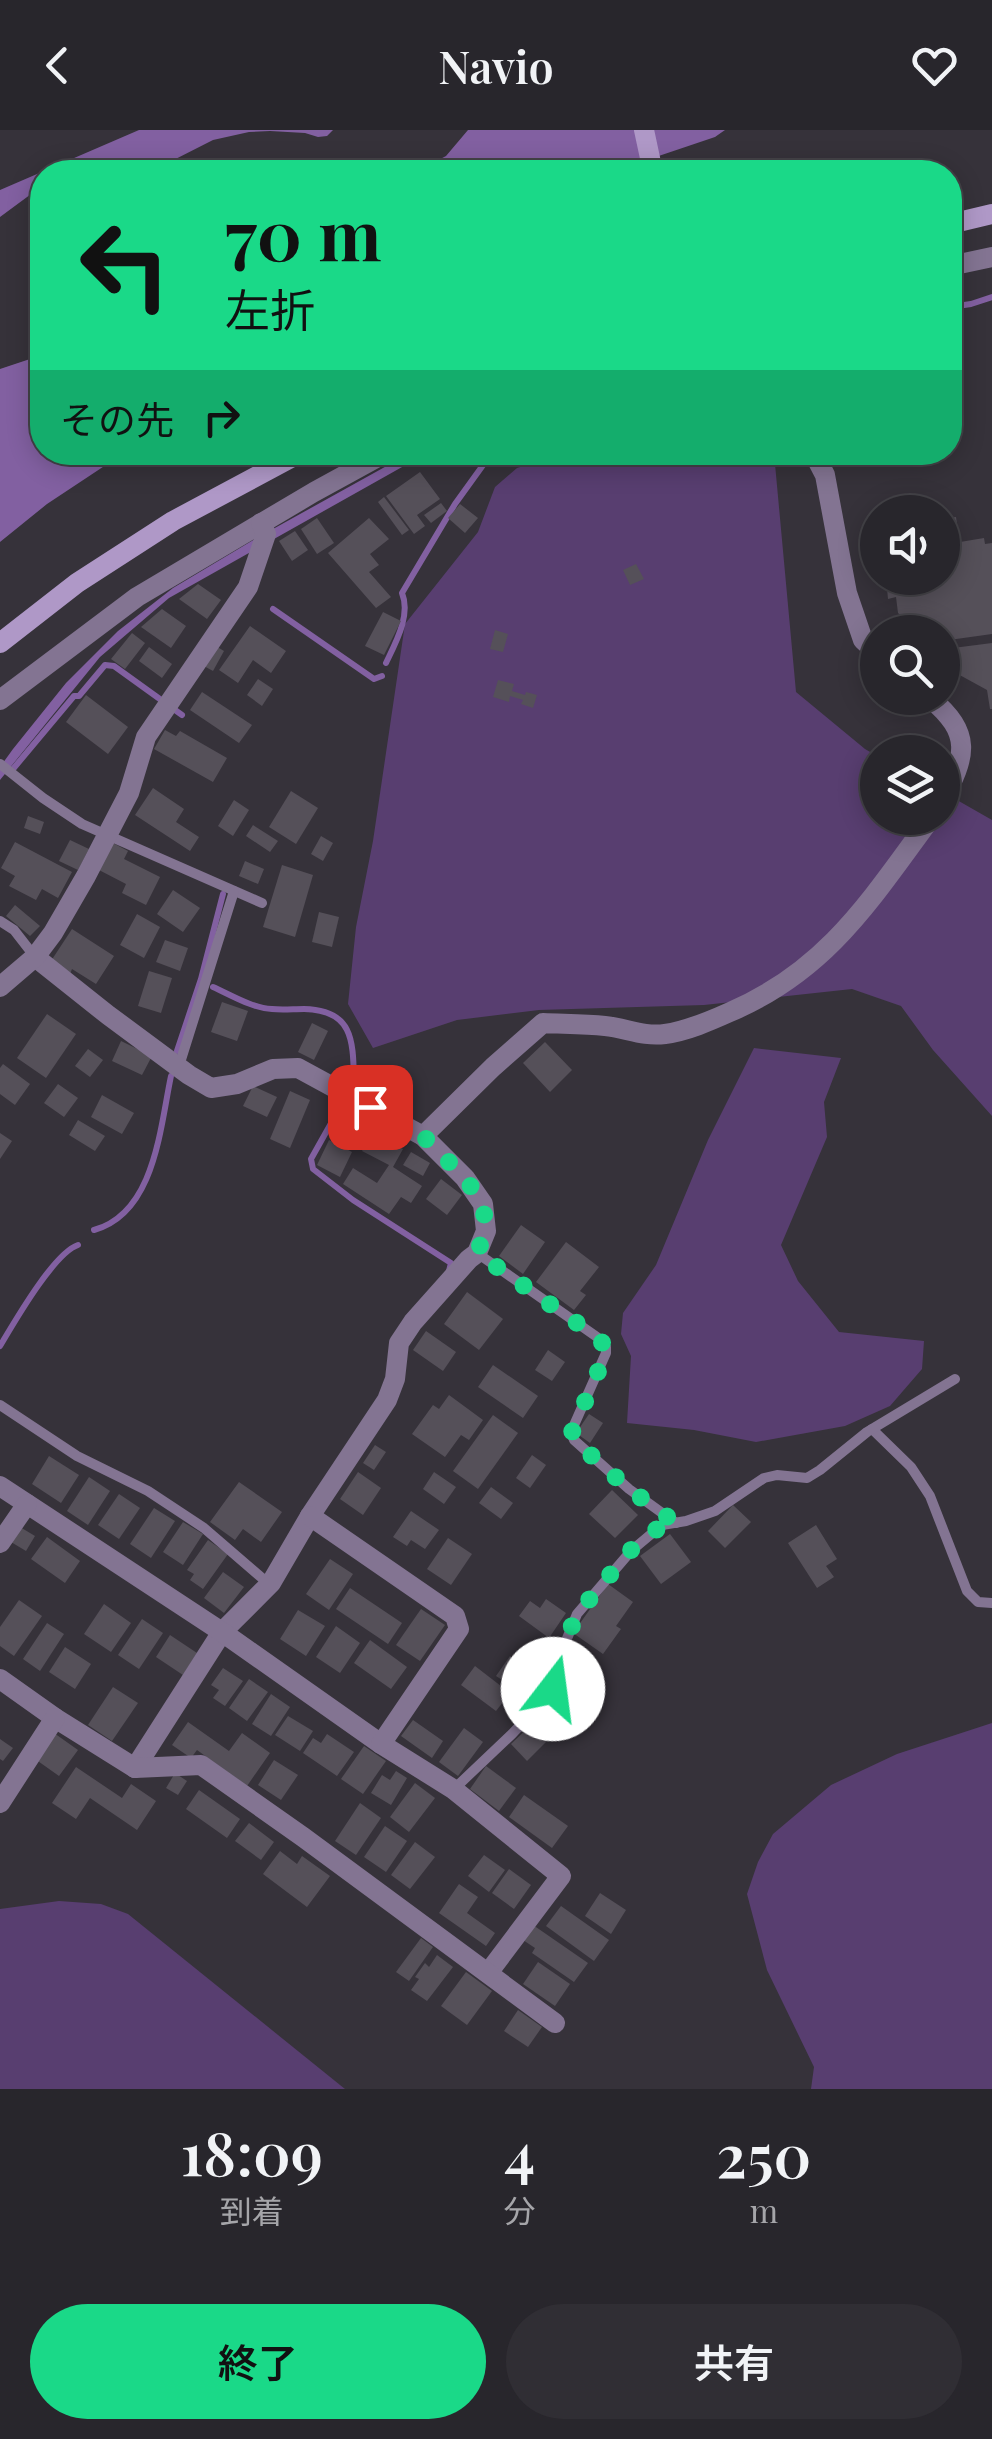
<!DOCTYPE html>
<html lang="ja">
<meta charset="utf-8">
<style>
:root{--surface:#28262c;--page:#302e34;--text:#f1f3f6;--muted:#a5a5a9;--line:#444348;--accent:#1ad988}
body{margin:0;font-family:"Playfair Display","Noto Sans JP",serif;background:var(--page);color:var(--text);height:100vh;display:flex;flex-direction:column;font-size:38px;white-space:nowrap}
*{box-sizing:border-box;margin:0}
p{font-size:32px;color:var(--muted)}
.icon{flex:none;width:55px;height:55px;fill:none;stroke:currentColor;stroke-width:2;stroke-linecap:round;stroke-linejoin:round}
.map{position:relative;height:1959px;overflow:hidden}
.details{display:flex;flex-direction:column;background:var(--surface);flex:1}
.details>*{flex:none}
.guide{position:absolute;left:30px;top:30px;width:932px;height:305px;border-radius:40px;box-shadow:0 5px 25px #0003,0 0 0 2px var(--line);background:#1ad988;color:#111;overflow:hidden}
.tools{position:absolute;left:860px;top:365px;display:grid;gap:20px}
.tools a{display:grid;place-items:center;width:100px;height:100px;border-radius:50%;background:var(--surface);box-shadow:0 5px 25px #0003,0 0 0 2px var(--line);font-size:50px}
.pin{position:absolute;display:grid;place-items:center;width:85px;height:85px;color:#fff;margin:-42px;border-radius:20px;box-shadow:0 5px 15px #0006}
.me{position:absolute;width:110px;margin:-55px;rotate:15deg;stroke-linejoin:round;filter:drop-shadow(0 0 8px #0008)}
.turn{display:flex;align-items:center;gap:35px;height:210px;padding:0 30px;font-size:45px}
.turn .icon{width:130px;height:130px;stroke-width:2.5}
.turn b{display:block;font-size:70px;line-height:85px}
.then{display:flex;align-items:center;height:95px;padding:0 30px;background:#0003;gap:20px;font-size:38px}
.eta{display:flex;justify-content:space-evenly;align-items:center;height:170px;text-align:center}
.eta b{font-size:60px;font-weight:600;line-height:70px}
.primary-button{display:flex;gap:20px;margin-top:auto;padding:20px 30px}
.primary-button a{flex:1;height:115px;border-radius:60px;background:var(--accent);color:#111;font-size:40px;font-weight:600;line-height:115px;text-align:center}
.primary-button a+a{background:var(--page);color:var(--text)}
header{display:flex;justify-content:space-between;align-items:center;height:130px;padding:0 30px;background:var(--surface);font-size:45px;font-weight:600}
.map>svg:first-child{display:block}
.green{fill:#583e70}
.water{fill:#8260a1}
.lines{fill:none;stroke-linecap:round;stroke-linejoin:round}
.stream{stroke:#8260a1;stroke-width:6}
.building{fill:#555059}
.service{stroke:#837492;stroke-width:10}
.minor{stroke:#837492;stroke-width:20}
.secondary{stroke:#af98c7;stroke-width:20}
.route{stroke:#1ad988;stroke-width:18;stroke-dasharray:0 32.4}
</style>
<header><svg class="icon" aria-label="back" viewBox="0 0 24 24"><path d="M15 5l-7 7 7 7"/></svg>Navio<svg class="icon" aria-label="heart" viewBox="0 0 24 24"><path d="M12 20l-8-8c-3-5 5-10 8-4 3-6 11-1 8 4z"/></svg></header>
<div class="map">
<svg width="992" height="1959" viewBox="0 0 992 1959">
<rect width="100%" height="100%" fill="#36323a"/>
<g class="green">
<polygon points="566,323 774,323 796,562 865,619 877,626 878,688 942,688 943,662 992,690 992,986 933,920 901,876 852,859 704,875 539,880 457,890 373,918 348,874 356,797 373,711 405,494 478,402 495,357 517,338"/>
<polygon points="754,918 841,928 824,972 827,1007 781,1115 798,1151 839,1202 924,1211 922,1239 890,1276 845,1296 756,1312 694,1300 627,1293 631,1226 621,1204 623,1183 656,1135 708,1010"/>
<polygon points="992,1593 992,1959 811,1959 814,1937 767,1840 747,1764 758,1732 773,1704 831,1655 897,1624"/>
<polygon points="59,1771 101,1774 128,1784 345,1959 0,1959 0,1779"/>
</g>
<g class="water">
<polygon points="139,0 333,0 327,6 318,7 305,3 270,1 249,2 213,10 150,42 42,42 42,56 0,87 0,60"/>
<polygon points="468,0 725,0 715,7 632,35 620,42 421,42 431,34 446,26"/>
<polygon points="42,225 42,322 124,323 47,374 0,412 0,239"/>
<polygon points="410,323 427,323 169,468 100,527 0,650 0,637 13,619 66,553 118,501 173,458 255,409"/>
</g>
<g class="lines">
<g class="stream">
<polyline points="950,177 971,174 992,167"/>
<polyline points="273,479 374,549 382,546"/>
<path d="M386,533C396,512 411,485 402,463L455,374L486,331L487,322"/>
<polyline points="13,639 74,566 79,566 105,535 114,536 182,585"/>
<path d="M213,857C231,865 252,878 272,879C282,880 293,879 304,879C353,880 353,910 354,950"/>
<polyline points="177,921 201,849 223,764"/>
<polyline points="343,972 311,1029 313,1039 353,1070 451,1133 449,1141"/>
<path d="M94,1100C155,1083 160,998 171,946"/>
<path d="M0,1216C15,1191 54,1123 78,1115"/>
</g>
</g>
<g class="building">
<polygon points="420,342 440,369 417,385 425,396 414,404 386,366"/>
<polygon points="384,367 409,400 402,405 378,372"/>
<polygon points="441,373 447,381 431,393 424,385"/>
<polygon points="460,374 478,388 465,403 448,388"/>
<polygon points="956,387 959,409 942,411 942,389"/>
<polygon points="317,388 334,413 317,424 301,399"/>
<polygon points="369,388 389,409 370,424 379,435 369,442 391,467 376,478 328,423"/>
<polygon points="295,401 308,420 292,431 279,411"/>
<polygon points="984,408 985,414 992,413 992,504 942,511 942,502 920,502 898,483 896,467 888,469 886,448 942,448 942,415"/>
<polygon points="636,434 644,449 630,455 623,440"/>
<polygon points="198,454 221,470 207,489 179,469"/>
<polygon points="162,479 186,496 171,518 141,497"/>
<polygon points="383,482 401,491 384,525 365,516"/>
<polygon points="250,496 286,521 271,543 253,530 238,553 219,540"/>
<polygon points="495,500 508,504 503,522 490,519"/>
<polygon points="132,503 145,513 125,539 111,529"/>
<polygon points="992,513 992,579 990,579 987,560 956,543 953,518"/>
<polygon points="214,515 224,521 213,541 202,535"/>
<polygon points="149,517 172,534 162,548 139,531"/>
<polygon points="258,549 273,559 262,576 247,565"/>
<polygon points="498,550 514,554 512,561 525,565 526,562 537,565 533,578 521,574 523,570 510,566 509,572 493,567"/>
<polygon points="202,562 252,595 239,613 190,580"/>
<polygon points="86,565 128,597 108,624 66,592"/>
<polygon points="165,600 176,606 180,601 227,628 213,652 154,619"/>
<polygon points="153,658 184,679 176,692 199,707 190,721 135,685"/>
<polygon points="291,661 318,678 296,714 269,697"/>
<polygon points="234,670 249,680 233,706 218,696"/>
<polygon points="28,686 44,692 40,704 24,698"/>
<polygon points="253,695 278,711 270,722 246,706"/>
<polygon points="321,706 333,713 323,731 311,724"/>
<polygon points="70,710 89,719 78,740 59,731"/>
<polygon points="15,712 72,742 58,768 42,759 36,770 9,756 15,746 1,738"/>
<polygon points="113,713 128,721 124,729 160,747 146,775 122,763 126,754 99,740"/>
<polygon points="245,731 264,739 258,754 239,746"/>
<polygon points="282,735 313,745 295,807 263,797"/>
<polygon points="173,760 200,778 183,802 157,784"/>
<polygon points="15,775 40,796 30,806 6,786"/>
<polygon points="319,782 339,787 332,817 312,812"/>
<polygon points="137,784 160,797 144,828 120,815"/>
<polygon points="72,799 114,826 96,854 72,839 70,844 51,831"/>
<polygon points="165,810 188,818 180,841 156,832"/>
<polygon points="149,841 172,848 161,883 138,876"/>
<polygon points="222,872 248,881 237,911 211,902"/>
<polygon points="47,884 76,904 46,948 17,928"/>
<polygon points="312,893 328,901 314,930 298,922"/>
<polygon points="121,911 152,926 142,945 112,931"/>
<polygon points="545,912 572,940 550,962 523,933"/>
<polygon points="88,919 103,930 90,947 75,936"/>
<polygon points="3,934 30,954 15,975 0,964 0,938"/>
<polygon points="58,954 78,968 64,987 44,973"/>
<polygon points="253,956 277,967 267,987 243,976"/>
<polygon points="290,961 310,970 290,1018 270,1009"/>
<polygon points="102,965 134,983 122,1004 91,987"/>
<polygon points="347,979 366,991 356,1008 337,996"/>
<polygon points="78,990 105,1006 95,1021 69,1005"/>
<polygon points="0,1003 12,1011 0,1029"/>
<polygon points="372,1003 403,1019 393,1037 422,1056 411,1073 401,1067 389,1084 343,1054 353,1038 377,1053 389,1035 362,1021"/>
<polygon points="329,1010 352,1022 340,1047 317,1035"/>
<polygon points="411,1022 430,1033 423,1046 403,1035"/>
<polygon points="441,1049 462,1065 447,1085 426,1069"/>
<polygon points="521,1095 545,1112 523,1144 499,1126"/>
<polygon points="566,1112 599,1137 580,1161 586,1165 574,1180 536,1152"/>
<polygon points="467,1162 503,1189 479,1220 444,1194"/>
<polygon points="426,1201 456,1222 443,1241 413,1220"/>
<polygon points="548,1220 565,1232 552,1251 535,1240"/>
<polygon points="493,1235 538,1266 523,1288 478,1257"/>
<polygon points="449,1265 483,1290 469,1310 461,1305 445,1327 412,1304 433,1275 439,1279"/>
<polygon points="589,1284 603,1293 590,1313 576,1303"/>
<polygon points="493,1285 518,1303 478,1359 453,1341"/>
<polygon points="375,1315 386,1322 374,1340 363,1333"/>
<polygon points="532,1325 546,1335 530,1358 516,1348"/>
<polygon points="49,1326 79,1345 61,1373 32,1354"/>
<polygon points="358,1342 381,1358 363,1385 340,1369"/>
<polygon points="434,1342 456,1357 444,1374 423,1359"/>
<polygon points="89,1347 110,1361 88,1395 67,1381"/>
<polygon points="239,1352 282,1382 261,1412 243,1399 235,1410 210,1392"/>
<polygon points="491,1357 513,1373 501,1389 479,1373"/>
<polygon points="612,1360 638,1385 615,1408 589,1384"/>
<polygon points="119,1364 140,1378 119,1409 98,1395"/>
<polygon points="733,1375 751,1392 725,1418 708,1401"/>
<polygon points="154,1378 175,1391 151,1428 130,1414"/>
<polygon points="411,1381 439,1400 425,1419 411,1410 407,1416 393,1407"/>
<polygon points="183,1392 203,1404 183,1435 163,1422"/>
<polygon points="816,1395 837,1429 826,1436 834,1447 817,1458 788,1413"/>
<polygon points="20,1397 35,1406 26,1421 11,1412"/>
<polygon points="670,1404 691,1432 661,1454 640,1426"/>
<polygon points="47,1407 80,1431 65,1453 31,1429"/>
<polygon points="448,1408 472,1424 451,1455 427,1439"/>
<polygon points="208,1410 228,1424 203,1459 190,1450 194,1444 187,1440"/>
<polygon points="330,1429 353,1444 329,1480 306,1464"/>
<polygon points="223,1442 244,1457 224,1483 204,1468"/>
<polygon points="608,1454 633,1472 616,1496 621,1499 603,1524 573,1503"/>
<polygon points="350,1458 402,1493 388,1514 336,1479"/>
<polygon points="546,1469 566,1483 549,1508 519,1486 530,1471 540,1478"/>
<polygon points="19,1470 42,1486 14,1526 0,1516 0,1497"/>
<polygon points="104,1474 131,1493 111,1522 84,1504"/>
<polygon points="421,1479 445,1495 420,1531 396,1515"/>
<polygon points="298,1480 325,1496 306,1526 280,1509"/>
<polygon points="142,1489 163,1503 139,1539 118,1525"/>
<polygon points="47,1493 64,1504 40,1541 23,1529"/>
<polygon points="336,1496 360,1513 340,1543 316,1527"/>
<polygon points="170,1505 197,1523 183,1545 156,1527"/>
<polygon points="370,1510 407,1537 391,1559 354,1533"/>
<polygon points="65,1517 91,1534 75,1559 49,1542"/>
<polygon points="510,1526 527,1538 513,1557 496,1546"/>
<polygon points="475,1536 510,1563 496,1581 461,1555"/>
<polygon points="223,1538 243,1551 225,1576 213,1568 219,1560 211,1555"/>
<polygon points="249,1549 268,1562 247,1591 229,1578"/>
<polygon points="113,1557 138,1573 112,1611 88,1595"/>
<polygon points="271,1564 290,1577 271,1606 252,1594"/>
<polygon points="288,1586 313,1601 300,1621 275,1605"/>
<polygon points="413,1590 443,1611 432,1628 401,1606"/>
<polygon points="188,1592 229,1621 242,1603 270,1623 247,1656 197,1620 191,1628 172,1615"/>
<polygon points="533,1593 549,1609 527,1631 511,1614"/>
<polygon points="464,1598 483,1612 458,1646 439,1632"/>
<polygon points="54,1603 78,1620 59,1646 35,1629"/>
<polygon points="327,1604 354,1622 337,1646 303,1623 313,1608 321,1613"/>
<polygon points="0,1609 13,1618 3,1631 0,1629"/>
<polygon points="364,1616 386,1631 363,1664 341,1649"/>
<polygon points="274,1630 298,1645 281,1670 258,1655"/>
<polygon points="486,1636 516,1658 499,1681 470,1659"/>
<polygon points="76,1637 122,1668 131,1654 156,1671 137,1700 90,1668 76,1689 52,1673"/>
<polygon points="396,1641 407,1648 391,1675 371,1663 382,1645 390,1650"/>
<polygon points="175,1643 187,1651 178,1665 166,1658"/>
<polygon points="415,1653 435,1668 409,1702 390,1687"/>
<polygon points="199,1660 240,1689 227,1708 186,1679"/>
<polygon points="524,1665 568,1696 552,1718 509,1687"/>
<polygon points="360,1673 381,1688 356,1725 335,1711"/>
<polygon points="249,1693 274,1712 261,1730 235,1711"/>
<polygon points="385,1696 407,1711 386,1742 364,1727"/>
<polygon points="415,1712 435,1727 410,1759 391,1745"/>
<polygon points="280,1721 297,1734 302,1726 330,1746 307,1777 263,1744"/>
<polygon points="484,1725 505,1740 489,1762 468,1746"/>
<polygon points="509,1739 531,1755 514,1779 492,1763"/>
<polygon points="459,1754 478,1767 467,1783 495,1803 486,1816 439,1783"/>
<polygon points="600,1763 626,1780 611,1804 585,1786"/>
<polygon points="561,1776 609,1810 594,1831 546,1796"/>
<polygon points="533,1795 588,1833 574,1852 532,1823 535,1818 523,1810"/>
<polygon points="421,1808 433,1817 409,1851 396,1842"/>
<polygon points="437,1825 453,1837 427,1871 411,1860 419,1849 415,1847 425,1833 429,1837"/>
<polygon points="538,1832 570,1854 555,1876 523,1854"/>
<polygon points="466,1842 492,1861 467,1895 441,1876"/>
<polygon points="518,1880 542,1897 528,1917 504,1901"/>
</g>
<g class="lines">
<g class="service">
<polyline points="950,254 953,257"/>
<polyline points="0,634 43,668 82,694 262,773"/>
<polyline points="0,791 14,800 35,827"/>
<polyline points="179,936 234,761"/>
<polyline points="477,1123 597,1207 606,1217 606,1223 571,1302 574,1310 629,1359 676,1393"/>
<polyline points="0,1275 77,1326 148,1361 204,1398 269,1454"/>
<polyline points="872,1299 911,1337 930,1366 967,1461 978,1472 992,1473"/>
<polyline points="454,1659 512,1604 545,1569 553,1559 566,1511 577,1484 631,1421 662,1395 686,1391 715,1381 764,1348 777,1345 807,1348 820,1340 867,1302 955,1249"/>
</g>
<g class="minor">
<polyline points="950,136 992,127"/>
<polyline points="813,322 825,345 847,463 863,510 878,524"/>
<path d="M930,568C973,604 966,626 942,671"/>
<polyline points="0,570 137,467 314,362 387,322"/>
<polyline points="35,827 108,885 189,945 211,958 237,954 273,939 298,938 423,1006 465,1048 483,1074 486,1101 477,1123 469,1129 413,1192 399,1213 395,1249 387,1270 310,1386 271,1453 222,1502 135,1638"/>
<polyline points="0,857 35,827 53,803 86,746 129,663 146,607 248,457 266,404 261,393"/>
<path d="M423,1006L493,937L543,893C564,894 585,894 605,896C626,898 643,907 665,904C687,901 710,891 730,882C828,840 871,769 931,688"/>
<polyline points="0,1356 222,1502 381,1614 453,1659 561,1746 488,1843"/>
<polyline points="310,1386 455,1486 459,1499 381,1614"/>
<polyline points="0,1413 27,1374"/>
<polyline points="0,1549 55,1588 135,1638 201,1635 303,1707 555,1893"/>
<polyline points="0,1673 55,1588"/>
</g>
<g class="secondary">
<polyline points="644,0 653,42"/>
<polyline points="950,94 992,84"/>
<polyline points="0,513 77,453 173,391 302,322"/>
</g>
</g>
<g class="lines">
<polyline class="route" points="370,977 423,1006 465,1048 483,1074 486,1101 477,1123 597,1207 606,1217 606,1223 572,1302 574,1310 629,1359 676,1393 662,1395 631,1420 577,1484 566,1510 553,1559"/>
</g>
</svg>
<div class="tools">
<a><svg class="icon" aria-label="sound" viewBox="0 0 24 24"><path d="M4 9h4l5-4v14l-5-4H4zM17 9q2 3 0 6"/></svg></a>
<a><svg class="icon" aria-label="search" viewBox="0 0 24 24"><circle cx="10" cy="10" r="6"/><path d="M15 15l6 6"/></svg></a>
<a><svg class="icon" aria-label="layers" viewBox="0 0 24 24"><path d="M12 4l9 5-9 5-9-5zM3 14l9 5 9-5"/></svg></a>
</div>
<div class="pin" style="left:370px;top:977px;background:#d93025"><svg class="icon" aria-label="arrive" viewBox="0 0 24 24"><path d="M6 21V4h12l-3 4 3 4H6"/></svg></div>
<svg class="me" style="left:553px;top:1559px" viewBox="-20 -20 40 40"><circle r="19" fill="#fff"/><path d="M0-13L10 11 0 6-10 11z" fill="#1ad988"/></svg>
<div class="guide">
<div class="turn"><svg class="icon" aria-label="left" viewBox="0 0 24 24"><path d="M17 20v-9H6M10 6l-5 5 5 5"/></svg><div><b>70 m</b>左折</div></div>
<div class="then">その先<svg class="icon" aria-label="right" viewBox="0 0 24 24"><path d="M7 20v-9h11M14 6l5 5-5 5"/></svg></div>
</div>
</div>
<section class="details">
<div class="eta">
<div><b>18:09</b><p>到着</p></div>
<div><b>4</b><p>分</p></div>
<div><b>250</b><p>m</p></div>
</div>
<div class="primary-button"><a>終了</a><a>共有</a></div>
</section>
